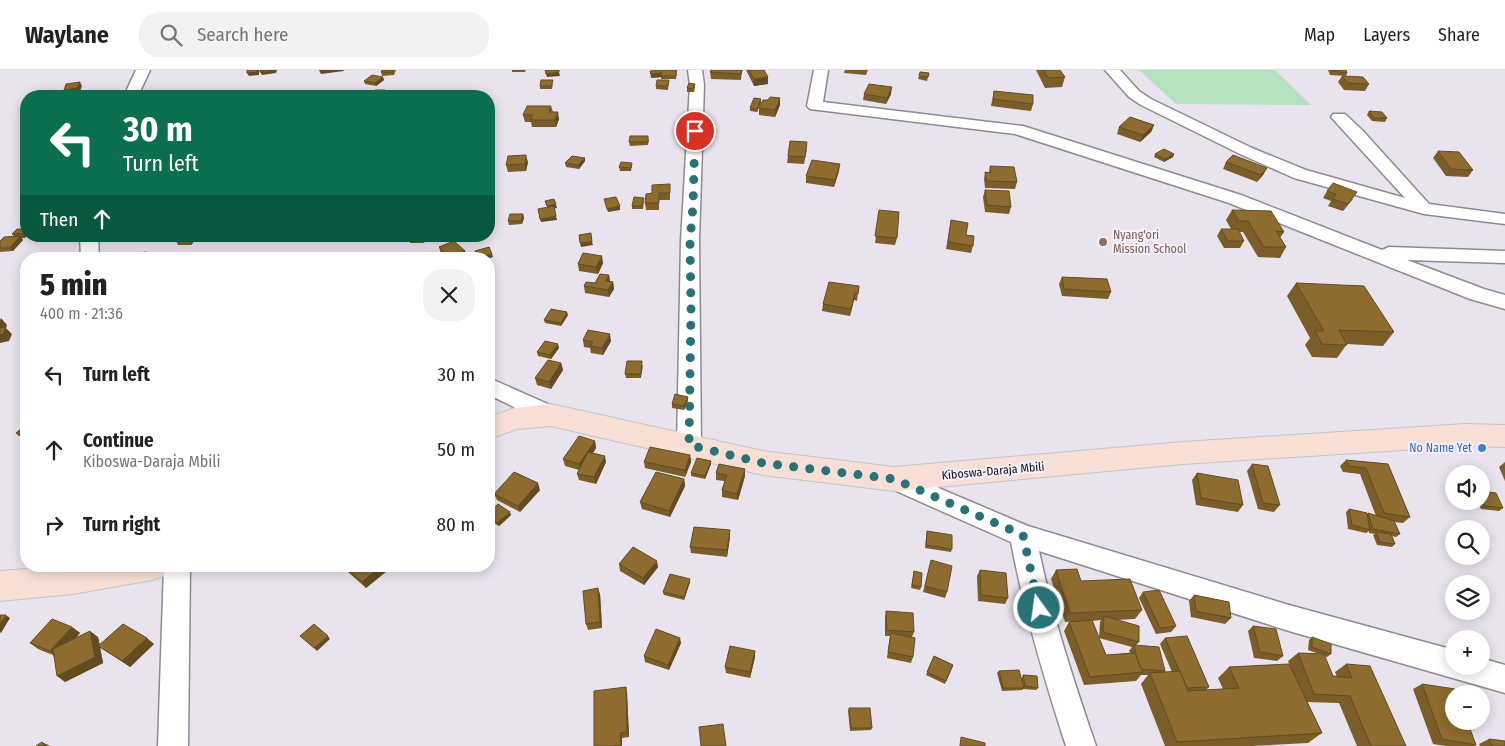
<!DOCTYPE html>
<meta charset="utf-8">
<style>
:root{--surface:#fff;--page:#f2f2f2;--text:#222;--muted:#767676;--line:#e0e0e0}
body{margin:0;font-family:"Fira Sans Condensed",sans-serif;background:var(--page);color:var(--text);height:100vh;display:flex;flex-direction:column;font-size:19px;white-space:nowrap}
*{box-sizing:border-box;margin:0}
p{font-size:16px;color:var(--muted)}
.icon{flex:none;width:28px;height:28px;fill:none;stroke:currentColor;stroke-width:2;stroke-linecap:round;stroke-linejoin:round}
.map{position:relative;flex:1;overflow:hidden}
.drawer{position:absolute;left:20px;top:182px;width:475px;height:320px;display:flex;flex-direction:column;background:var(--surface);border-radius:20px;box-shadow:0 2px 12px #0003}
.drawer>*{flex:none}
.hud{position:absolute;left:20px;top:20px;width:475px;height:152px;border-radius:20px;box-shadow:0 2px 12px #0003;background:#0b6e4f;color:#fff;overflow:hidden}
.fabs{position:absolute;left:1445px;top:395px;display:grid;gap:10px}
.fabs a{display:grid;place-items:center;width:45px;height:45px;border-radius:50%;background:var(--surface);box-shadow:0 2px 12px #0003;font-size:25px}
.pin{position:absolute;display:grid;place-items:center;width:42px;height:42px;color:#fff;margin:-21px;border:2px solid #fff;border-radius:50%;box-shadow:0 1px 5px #0007}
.me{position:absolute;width:55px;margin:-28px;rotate:346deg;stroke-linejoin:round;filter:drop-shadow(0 0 4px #0008)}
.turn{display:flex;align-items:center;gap:18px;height:105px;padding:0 20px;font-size:22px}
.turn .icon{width:65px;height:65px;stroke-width:2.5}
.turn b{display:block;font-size:35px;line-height:42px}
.then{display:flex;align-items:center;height:48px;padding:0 20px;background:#0003;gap:10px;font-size:19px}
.round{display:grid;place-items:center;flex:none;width:52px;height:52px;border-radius:20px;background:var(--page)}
.summary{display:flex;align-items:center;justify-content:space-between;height:85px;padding:0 20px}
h1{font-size:30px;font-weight:800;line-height:38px}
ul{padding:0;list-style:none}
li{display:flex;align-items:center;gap:15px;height:75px;padding:0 20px}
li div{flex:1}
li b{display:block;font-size:19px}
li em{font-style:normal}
header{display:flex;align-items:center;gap:30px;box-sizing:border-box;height:70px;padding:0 25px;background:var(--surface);border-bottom:1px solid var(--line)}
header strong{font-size:24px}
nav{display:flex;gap:28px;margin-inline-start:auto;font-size:18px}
.search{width:350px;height:45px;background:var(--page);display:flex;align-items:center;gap:12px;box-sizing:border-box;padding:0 18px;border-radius:20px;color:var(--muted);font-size:19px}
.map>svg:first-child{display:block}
.green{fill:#b4e2c0}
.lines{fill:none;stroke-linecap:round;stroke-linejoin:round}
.minor-casing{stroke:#8e8993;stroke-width:3}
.major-casing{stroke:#c6c5c6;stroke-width:2}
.minor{fill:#fff;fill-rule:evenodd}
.major{fill:#f7dfd6;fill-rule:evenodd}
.wall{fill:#7a5d29;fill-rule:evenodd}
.shaded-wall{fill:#634c22}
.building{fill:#8e6c30;stroke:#634c22}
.route{stroke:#297376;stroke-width:9;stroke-dasharray:0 16.2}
.education-dot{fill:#8d6e63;stroke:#f6f0fb;stroke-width:2}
.shop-dot{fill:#3f7fe0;stroke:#f6f0fb;stroke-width:2}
.labels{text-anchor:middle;stroke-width:4;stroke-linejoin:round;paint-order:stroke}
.education-label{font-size:12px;fill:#785e54;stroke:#f6f0fb;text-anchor:start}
.shop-label{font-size:12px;fill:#366cbe;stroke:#f6f0fb;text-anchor:end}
.street-label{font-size:12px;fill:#110f13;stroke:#f6f0fb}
</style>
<header>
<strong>Waylane</strong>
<div class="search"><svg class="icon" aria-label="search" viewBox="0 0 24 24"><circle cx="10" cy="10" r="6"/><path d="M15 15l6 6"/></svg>Search here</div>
<nav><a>Map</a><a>Layers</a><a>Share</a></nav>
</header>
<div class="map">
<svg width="1505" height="676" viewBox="0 0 1505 676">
<rect width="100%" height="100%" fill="#e9e3ee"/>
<polygon class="green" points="1139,0 1275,0 1311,35 1176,34"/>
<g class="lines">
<g class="minor-casing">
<g id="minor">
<polygon points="136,0 150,0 138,26 124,26"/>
<polygon points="688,0 702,0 704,15 699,171 701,375 697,381 689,384 681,381 677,375 681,171 690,15"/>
<polygon points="814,0 828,0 823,32 1023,56 1241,125 1382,180 1389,177 1505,181 1505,193 1407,190 1484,219 1505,225 1505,239 1470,229 1229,133 1015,64 810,39 807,36"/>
<polygon points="1105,0 1120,0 1139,21 1151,29 1252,78 1306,100 1405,128 1331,47 1333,44 1345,44 1363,61 1429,134 1505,144 1505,154 1424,144 1294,108 1240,84 1141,35 1129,27"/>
<polygon points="80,166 98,166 99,189 81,189"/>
<polygon points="489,308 559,339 562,345 559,351 551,354 543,351 489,325"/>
<path d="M894,399L1028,456L1289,535L1454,580V596H1481V588L1505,595V623L1289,561L1039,481C1053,548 1074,612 1096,676H1066C1044,608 1024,541 1011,472L885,416L882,409L885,402Z"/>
<polygon points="164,496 190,496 188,676 158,676"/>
</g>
</g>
<g class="major-casing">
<g id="major">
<polygon points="551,334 763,381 894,397 1183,372 1465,354 1505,355 1505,377 1465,376 1183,394 894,421 763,405 551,356 517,359 489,369 489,347 515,338"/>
<polygon points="64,496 168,496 163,506 152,510 73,524 0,531 0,501"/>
</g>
</g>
<use href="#minor" class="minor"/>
<use href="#major" class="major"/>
</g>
<g class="wall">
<polygon points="396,0 394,5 382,6 381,2"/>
<polygon points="512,0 526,0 525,2 512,2"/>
<polygon points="677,0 676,9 661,9 661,7 651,8 650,1 661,4"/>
<polygon points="742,0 741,10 711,9 710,2"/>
<polygon points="746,0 764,0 768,14 754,16"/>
<polygon points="845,0 868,0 866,5 844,3"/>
<polygon points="1036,0 1060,0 1065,7 1062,17 1045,18"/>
<polygon points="1328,0 1346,0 1347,3 1346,6 1330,5"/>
<polygon points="929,3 927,11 918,9 919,6"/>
<polygon points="1342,6 1369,14 1365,21 1344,20 1338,12"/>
<polygon points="383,7 384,10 376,16 365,14 364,11"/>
<polygon points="669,10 668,20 656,19 656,16"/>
<polygon points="553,13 552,19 540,19 540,16"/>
<polygon points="695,14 695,17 694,22 687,22 687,18"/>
<polygon points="994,21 1033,34 1031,41 991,36"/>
<polygon points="864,24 891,24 886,34 863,30"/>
<polygon points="761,29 761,32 757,42 750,41 750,38"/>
<polygon points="780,35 775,47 759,45 759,38"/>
<polygon points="551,36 553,42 559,49 556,57 532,57 531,52 525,52 523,45"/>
<polygon points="1369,41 1387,48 1385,52 1372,51 1367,45"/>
<polygon points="1154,55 1151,62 1140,72 1117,64 1119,57"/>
<polygon points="649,69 648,75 630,76 629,72"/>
<polygon points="807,79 804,94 787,93 788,86"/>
<polygon points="1438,81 1473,100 1468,107 1446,106 1433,88"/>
<polygon points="1155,84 1174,84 1173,87 1164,92 1154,87"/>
<polygon points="585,88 585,91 579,99 566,97 565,93"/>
<polygon points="528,92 526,101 508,102 506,95"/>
<polygon points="1226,92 1267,98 1263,105 1257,112 1223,99"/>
<polygon points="632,96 631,101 620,101 619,97"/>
<polygon points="990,96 1017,112 1015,119 985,118 984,109 985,102 989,102"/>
<polygon points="839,101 834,117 806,113 806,106"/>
<polygon points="670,114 670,130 659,130 659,140 646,140 645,133 652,123"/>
<polygon points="985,120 1011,137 1009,144 985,142 983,127"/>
<polygon points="1327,121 1353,129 1343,141 1328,136 1331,131 1323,128"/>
<polygon points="644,131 643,139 632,139 632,136"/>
<polygon points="879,140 897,168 895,175 875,173"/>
<polygon points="1232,140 1284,162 1280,168 1286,177 1280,188 1258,187 1243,162 1239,162 1244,171 1240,178 1224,178 1217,166 1221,159 1231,159 1226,150"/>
<polygon points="523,144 524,148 522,154 509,155 508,151"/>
<polygon points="951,150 966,165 973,176 971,183 946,179"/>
<polygon points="26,159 26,166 25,168 22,168 23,170 13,181 0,182 0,171 14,166 12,164"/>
<polygon points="198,166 191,175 178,175 176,171"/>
<polygon points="426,166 424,173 410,173 409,170"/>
<polygon points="449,166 468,166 467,168 450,169"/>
<polygon points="469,166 487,166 470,168"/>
<polygon points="439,177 465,181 467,188 446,189 441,184"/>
<polygon points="603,193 598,204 579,201 578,194"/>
<polygon points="609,205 610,211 613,212 614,219 609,227 585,223 584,216 595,213"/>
<polygon points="1062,207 1111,222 1108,229 1062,226 1059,214"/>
<polygon points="1296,213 1394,262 1383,276 1347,274 1337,288 1312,287 1305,275 1310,268 1287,226"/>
<polygon points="859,216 857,231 854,230 850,246 822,241 823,234"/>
<polygon points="568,245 561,256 545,253 544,250"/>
<polygon points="583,270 611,271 603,285 591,283 590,278 584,277"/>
<polygon points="559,278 551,289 538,286 537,282"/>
<polygon points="561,293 563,300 551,319 537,315 535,308"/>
<polygon points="643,295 641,308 626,308 625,304"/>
<polygon points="688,327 688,330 684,340 672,338 672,334"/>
<polygon points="26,355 26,370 19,366 16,363"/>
<polygon points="595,371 596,378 593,383 606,392 596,414 579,410 577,404 579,400 565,396 563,389"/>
<polygon points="690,385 691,392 685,407 645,398 644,392"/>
<polygon points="1346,390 1388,394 1410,447 1403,453 1394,452 1400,464 1396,467 1392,466 1395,474 1392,477 1377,475 1373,465 1375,464 1369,463 1369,461 1366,463 1348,459 1346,442 1349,439 1376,446 1360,404 1343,402 1340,396"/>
<polygon points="1505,392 1505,411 1499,397"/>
<polygon points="711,394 705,409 691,406 691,403"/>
<polygon points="1252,394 1280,435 1274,442 1258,439 1247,401"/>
<polygon points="745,399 745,406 738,430 722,427 722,420 725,411 716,410 716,403"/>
<polygon points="1197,403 1243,435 1238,442 1196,435 1192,410"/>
<polygon points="684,409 685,416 670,447 642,439 640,432"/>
<polygon points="540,420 520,442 497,430 494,424"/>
<polygon points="1481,421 1503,438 1499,441 1481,439 1477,431 1481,431"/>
<polygon points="489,443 511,445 499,456 489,450"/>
<polygon points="927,461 952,479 951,482 925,478"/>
<polygon points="730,467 727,487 691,483 690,477"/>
<polygon points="931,490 947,522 945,528 923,522"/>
<polygon points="619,494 658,497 644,515 620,501"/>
<polygon points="344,496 393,496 366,518 348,502"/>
<polygon points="980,500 1008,528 1005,534 978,531 977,506"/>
<path d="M1056,500L1142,540L1135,549L1116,550L1139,572L1136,575L1165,601L1164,602H1172L1160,574L1165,568L1209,617L1206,620L1223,619L1218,608L1229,597L1290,596L1288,591L1298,583L1319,584L1308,580L1309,570L1312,567L1331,584L1327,587L1324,586L1333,606L1337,607L1335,602L1346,594L1406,676H1357L1339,633L1307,632L1322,663L1308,673L1252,676H1165L1141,614L1148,605H1141L1136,611L1084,615L1064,561L1069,552L1077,551L1065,552L1051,509ZM1101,550L1100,552L1099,568L1092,551ZM1099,568L1132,577L1129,581L1130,583L1106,585Z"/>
<polygon points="914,501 921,517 920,520 911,518"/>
<polygon points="690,509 690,512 684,530 664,525 663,522"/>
<polygon points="1143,522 1176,556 1171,562 1156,564 1139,528"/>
<polygon points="600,524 602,558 588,560 586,554"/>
<polygon points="1194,525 1231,548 1225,554 1191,547 1189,531"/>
<polygon points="1020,536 1039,553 1038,556 1020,554 1019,539"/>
<polygon points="886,541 914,562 912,567 913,587 911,593 887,588 890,566 885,566 885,547"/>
<polygon points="1253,556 1283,586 1277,591 1254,588 1248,561"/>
<polygon points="72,557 80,563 75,569 98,567 100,575 154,574 130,597 100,577 103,593 65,612 53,585 38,579 30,573"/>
<polygon points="681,573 669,600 645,592 644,586"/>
<polygon points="934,586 953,595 945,614 926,605"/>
<polygon points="755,587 750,608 726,603 725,597"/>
<polygon points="999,601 1022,608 1023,605 1038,618 1036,620 1023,619 1023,620 1002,621 997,603"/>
<polygon points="1422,614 1476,675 1474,676 1446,676 1433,674 1413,619"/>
<polygon points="627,623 629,667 622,668 622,676 594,676"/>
<polygon points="1481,632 1488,644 1483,647 1481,647"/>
<polygon points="849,638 872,658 871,660 850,661 848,641"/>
<polygon points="1489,669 1505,676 1480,676 1479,674"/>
</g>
<g class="shaded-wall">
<polygon points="257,0 259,0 259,5 249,6 247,3"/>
<polygon points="275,0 277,0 276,3 262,5 260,2"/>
<polygon points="319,0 343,0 344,1 321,4"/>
<polygon points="559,2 560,6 547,7 546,4"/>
<polygon points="661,3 662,7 651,8 651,4"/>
<polygon points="383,7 384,10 376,16 375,13"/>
<polygon points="768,7 768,14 754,16 754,9"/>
<polygon points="80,12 82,16 80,21 66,23 64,20"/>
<polygon points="892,17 891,24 886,34 887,28"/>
<polygon points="385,20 386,24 384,26 381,26"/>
<polygon points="780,28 780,35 775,47 775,40"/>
<polygon points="761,29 761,32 757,42 757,39"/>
<polygon points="558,42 559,49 556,57 555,50"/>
<polygon points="1154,55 1151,62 1140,72 1143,65"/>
<polygon points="1174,84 1173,87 1164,92 1165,89"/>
<polygon points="526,85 528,92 526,101 525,94"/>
<polygon points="585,88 585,91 579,99 578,95"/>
<polygon points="840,94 839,101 834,117 835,110"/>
<polygon points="1267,98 1263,105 1257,112 1261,105"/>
<polygon points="556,134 557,138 548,140 547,136"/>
<polygon points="620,136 620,140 608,142 607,139"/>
<polygon points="523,144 524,148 522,154 521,151"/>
<polygon points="556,146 557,150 541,152 540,149"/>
<polygon points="26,159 26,166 25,168 22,164"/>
<polygon points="20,166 23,170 13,181 10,178"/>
<polygon points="193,166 198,166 191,175 189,171"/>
<polygon points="424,166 426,166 424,173 423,169"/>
<polygon points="592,172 593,175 581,177 580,173"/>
<polygon points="465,181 467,188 450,189 450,188"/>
<polygon points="156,184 159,188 158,189 151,189"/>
<polygon points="492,184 493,187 488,189 478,189 477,188"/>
<polygon points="602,186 603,193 598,204 596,197"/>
<polygon points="609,205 610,212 606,211"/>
<polygon points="613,212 614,219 609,227 608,220"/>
<polygon points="855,223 854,230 850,246 851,239"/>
<polygon points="567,242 568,245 561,256 561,253"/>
<polygon points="1,248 7,255 6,258 12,264 9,271 0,273 0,250"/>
<polygon points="610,264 611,271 603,285 602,278"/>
<polygon points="558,274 559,278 551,289 550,285"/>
<polygon points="561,293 563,300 551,319 549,312"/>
<polygon points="688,327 688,330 684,340 684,336"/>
<polygon points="595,371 596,378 581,401 579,394"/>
<polygon points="690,385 691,392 685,407 685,400"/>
<polygon points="605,386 606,392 596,414 594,407"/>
<polygon points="711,391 711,394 705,409 705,406"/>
<polygon points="745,399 745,406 738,430 737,424"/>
<polygon points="684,409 685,416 670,447 669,441"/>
<polygon points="538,413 540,420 520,442 518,436"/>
<polygon points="491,418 494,425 489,433 489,422"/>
<polygon points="510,442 511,445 499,456 497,453"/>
<polygon points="730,460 730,467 727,487 727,480"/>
<polygon points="657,491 658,497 644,515 643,508"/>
<polygon points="381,496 393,496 366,518 362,512"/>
<polygon points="690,509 690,512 684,530 684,527"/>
<polygon points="598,518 600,524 602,558 600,552"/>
<polygon points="6,545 10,548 1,563 0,562 0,554"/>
<polygon points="72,557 80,563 58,586 50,581"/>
<polygon points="90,561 98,567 103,593 65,612 57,606"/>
<polygon points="328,566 330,569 317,581 314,578"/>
<polygon points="147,568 154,574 130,597 122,591"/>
<polygon points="680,568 681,573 669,600 668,595"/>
<polygon points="755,581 755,587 750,608 750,602"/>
<polygon points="626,617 627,623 629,667 627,662"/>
<polygon points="620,663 622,668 622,676 621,675"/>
<polygon points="42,672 50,676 45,676"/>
</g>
<g class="building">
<polygon points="247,0 257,0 257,2 247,3"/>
<polygon points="260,0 275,0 260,2"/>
<polygon points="382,0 393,0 393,2 381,2"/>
<polygon points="545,0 559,0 559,2 546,4"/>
<polygon points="660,0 661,3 651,4 650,1"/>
<polygon points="662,0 676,0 676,6 661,6"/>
<polygon points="711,0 742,0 741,4 710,2"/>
<polygon points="749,0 764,0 768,7 754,9"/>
<polygon points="1044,0 1060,0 1065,7 1048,8"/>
<polygon points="1331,0 1346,0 1347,3 1332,1"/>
<polygon points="920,2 929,3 928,7 919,6"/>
<polygon points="372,5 383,7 375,13 364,11"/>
<polygon points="1342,6 1363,7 1369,14 1348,13"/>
<polygon points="541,10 553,10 551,16 540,16"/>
<polygon points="657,10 669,10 668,16 656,16"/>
<polygon points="80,12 77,18 64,20 66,14"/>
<polygon points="689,13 695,14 693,19 687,18"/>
<polygon points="869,14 892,17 887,28 864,24"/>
<polygon points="375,20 385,20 381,26 371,26"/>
<polygon points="994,21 1033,25 1033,34 993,29"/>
<polygon points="770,27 780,28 775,40 759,38 763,30 768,30"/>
<polygon points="754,28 761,29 757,39 750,38"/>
<polygon points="527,36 551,36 549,42 558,42 555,50 531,50 532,45 523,45"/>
<polygon points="1369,41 1382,42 1387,48 1374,48"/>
<polygon points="1130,47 1154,55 1143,65 1119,57"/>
<polygon points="630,66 648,66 648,72 629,72"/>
<polygon points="790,71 807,72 805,87 788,86"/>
<polygon points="1164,79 1174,84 1165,89 1155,84"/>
<polygon points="1438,81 1459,82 1473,100 1451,99"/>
<polygon points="526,85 525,94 506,95 508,86"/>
<polygon points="1233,85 1267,98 1261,105 1226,92"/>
<polygon points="572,86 585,88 578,95 565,93"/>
<polygon points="812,90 840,94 835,110 806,106"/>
<polygon points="621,92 632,93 631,98 619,97"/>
<polygon points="990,96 1014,97 1017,112 987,111 985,102 991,103"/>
<polygon points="1333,113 1357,122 1348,134 1333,129 1336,124 1327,121"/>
<polygon points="670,114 670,123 659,123 659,133 645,133 646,124 652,123 652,115"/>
<polygon points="985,120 1009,121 1011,137 987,135"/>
<polygon points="616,127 620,136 607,139 604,129"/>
<polygon points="634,127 644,128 642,136 632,136"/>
<polygon points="554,129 556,134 547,136 545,131"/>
<polygon points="554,136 556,146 540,149 538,139"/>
<polygon points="879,140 899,142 897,168 875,166"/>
<polygon points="1232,140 1271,141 1284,162 1276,161 1286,177 1264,177 1248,151 1239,151"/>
<polygon points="510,144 523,144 521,151 508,151"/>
<polygon points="951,150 968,153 966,165 974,166 973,176 948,172"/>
<polygon points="17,159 26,159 22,164 12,164"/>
<polygon points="1221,159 1238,159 1244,171 1228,171"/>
<polygon points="591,163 592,172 580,173 579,165"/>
<polygon points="20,166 10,178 0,178 0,171 4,167"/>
<polygon points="179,166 193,166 189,171 176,171"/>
<polygon points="410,166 424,166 423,169 409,170"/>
<polygon points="454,171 465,181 450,188 439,177"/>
<polygon points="489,177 492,184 477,188 475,181"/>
<polygon points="144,182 156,184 151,189 135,189"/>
<polygon points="583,183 602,186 596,197 578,194"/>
<polygon points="600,204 609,205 606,211 613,212 608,220 584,216 586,212 595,213"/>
<polygon points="1062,207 1107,209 1111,222 1064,219"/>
<polygon points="829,212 859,216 858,224 855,223 851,239 823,234"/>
<polygon points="1296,213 1364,216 1394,262 1339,260 1347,275 1322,274 1315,261 1324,261"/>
<polygon points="551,239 567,242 561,253 544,250"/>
<polygon points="6,257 3,264 0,265 0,258"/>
<polygon points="588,260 610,264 602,278 590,276 593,272 583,270"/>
<polygon points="545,271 558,274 550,285 537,282"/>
<polygon points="548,290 561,293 549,312 535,308"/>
<polygon points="627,291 642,291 641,304 625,304"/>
<polygon points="675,324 688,327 684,336 672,334"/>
<polygon points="26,355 26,367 25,368 16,363"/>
<polygon points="579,366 595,371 579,394 563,389"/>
<polygon points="650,377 690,385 685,400 644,392"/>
<polygon points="588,382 605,386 594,407 577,404"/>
<polygon points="697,388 711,391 705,406 691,403"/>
<polygon points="1346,390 1388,394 1410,447 1384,443 1366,398 1349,396"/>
<polygon points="719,394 745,399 737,424 722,420 727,405 716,403"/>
<polygon points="1252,394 1268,396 1280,435 1263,433"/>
<polygon points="514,402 538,413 518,436 494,424"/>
<polygon points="656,402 684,409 669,441 640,432"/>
<polygon points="1197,403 1238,410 1243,435 1201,428"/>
<polygon points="1481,421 1496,423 1503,438 1485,436 1481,428"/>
<polygon points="498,434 510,442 497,453 489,447 489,443"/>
<polygon points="1349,439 1367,443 1370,460 1352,455"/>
<polygon points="1368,443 1394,451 1400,464 1373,459"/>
<polygon points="694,457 730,460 727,480 690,477"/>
<polygon points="927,461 952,465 952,479 926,475"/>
<polygon points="1376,462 1391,464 1395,474 1380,472"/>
<polygon points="633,477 657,491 643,508 619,494"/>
<polygon points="931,490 952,496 947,522 925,516"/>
<polygon points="344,496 381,496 362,512"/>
<polygon points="1077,499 1081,511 1130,509 1142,540 1070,543 1056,500"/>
<polygon points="980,500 1006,503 1008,528 981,525"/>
<polygon points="914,501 922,503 921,517 912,515"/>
<polygon points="670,504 690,509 684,527 663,522"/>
<polygon points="598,518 600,552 586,554 583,521"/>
<polygon points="1159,520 1176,556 1160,558 1143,522"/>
<polygon points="1194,525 1229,532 1231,548 1196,541"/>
<polygon points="1020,536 1038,538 1039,553 1022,551"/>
<polygon points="886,541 913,543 914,562 887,560"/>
<polygon points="0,545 6,545 0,554"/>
<polygon points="1104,546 1139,556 1139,572 1103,562"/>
<polygon points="52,549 72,557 50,581 30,573"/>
<polygon points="1092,550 1106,585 1135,583 1143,602 1090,607 1069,552"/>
<polygon points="123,554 147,568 122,591 98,576"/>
<polygon points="314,554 328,566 314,578 300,566"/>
<polygon points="1253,556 1276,559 1283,586 1260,582"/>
<polygon points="656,559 680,568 668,595 644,586"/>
<polygon points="90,561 95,587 57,606 53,579"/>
<polygon points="891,563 915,568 913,587 888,582"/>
<polygon points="1187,566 1209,617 1187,618 1165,568"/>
<polygon points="1312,567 1331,574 1331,584 1312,577"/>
<polygon points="1134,575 1159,577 1165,601 1141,599 1137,588"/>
<polygon points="730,576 755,581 750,602 725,597"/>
<polygon points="1298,583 1324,584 1333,606 1352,608 1346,594 1370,596 1406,676 1371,676 1350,626 1314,624"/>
<polygon points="934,586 953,595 946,611 927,602"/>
<polygon points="1289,594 1322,663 1177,672 1150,603 1180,601 1188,621 1239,618 1229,597"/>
<polygon points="1019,600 1024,618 1003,618 999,601"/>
<polygon points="1023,605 1037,606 1038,618 1025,616"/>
<polygon points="1422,614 1455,619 1456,624 1454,624 1454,651 1467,651 1476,675 1442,669"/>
<polygon points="626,617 627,662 620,663 621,675 614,676 594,676 594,621"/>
<polygon points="1481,632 1488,644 1481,644"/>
<polygon points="849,638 870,638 872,658 851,658"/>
<polygon points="723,654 726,676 701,676 699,657"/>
<polygon points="961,667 985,673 985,676 960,676"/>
<polygon points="1489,669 1505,671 1505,676 1492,676"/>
<polygon points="42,672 45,676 36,676"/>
</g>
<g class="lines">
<polyline class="route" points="695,61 693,136 690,171 691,239 689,375 763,393 894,409 1023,465 1039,538"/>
</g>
<circle class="education-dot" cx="1103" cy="172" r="5"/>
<circle class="shop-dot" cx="1482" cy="378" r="5"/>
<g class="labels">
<g class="education-label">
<text x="1113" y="169">Nyang'ori<tspan x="1113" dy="14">Mission School</tspan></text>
</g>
<g class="shop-label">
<text x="1472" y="382">No Name Yet</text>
</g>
<g class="street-label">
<text transform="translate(993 401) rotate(-5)" y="4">Kiboswa-Daraja Mbili</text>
</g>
</g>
</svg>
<div class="fabs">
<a><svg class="icon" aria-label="sound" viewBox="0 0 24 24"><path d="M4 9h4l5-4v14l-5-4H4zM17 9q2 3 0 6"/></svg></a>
<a><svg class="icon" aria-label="search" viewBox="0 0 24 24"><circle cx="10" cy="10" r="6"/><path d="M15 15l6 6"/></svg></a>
<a><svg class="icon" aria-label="layers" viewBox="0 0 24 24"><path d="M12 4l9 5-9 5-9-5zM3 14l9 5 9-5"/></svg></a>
<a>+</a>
<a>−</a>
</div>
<div class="pin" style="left:695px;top:61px;background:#d93025"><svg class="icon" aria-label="arrive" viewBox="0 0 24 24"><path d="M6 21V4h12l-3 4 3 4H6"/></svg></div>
<svg class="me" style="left:1039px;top:538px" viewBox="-20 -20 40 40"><circle r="17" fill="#297376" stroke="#fff" stroke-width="3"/><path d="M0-11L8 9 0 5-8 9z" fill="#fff"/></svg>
<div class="hud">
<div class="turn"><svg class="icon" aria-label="left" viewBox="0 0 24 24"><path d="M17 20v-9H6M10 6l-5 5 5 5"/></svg><div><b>30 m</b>Turn left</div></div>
<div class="then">Then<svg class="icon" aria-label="ahead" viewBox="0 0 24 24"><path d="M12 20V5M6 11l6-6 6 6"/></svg></div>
</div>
<section class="drawer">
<div class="summary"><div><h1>5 min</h1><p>400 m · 21:36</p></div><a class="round"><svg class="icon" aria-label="close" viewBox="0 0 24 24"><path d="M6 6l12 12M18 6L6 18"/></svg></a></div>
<ul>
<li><svg class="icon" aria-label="left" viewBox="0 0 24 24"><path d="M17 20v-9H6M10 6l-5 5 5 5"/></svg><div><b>Turn left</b></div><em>30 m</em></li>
<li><svg class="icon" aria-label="ahead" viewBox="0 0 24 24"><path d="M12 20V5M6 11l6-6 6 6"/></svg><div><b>Continue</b><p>Kiboswa-Daraja Mbili</p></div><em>50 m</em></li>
<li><svg class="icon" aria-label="right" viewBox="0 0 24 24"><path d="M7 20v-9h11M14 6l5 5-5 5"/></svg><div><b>Turn right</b></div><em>80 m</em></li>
</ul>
</section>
</div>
